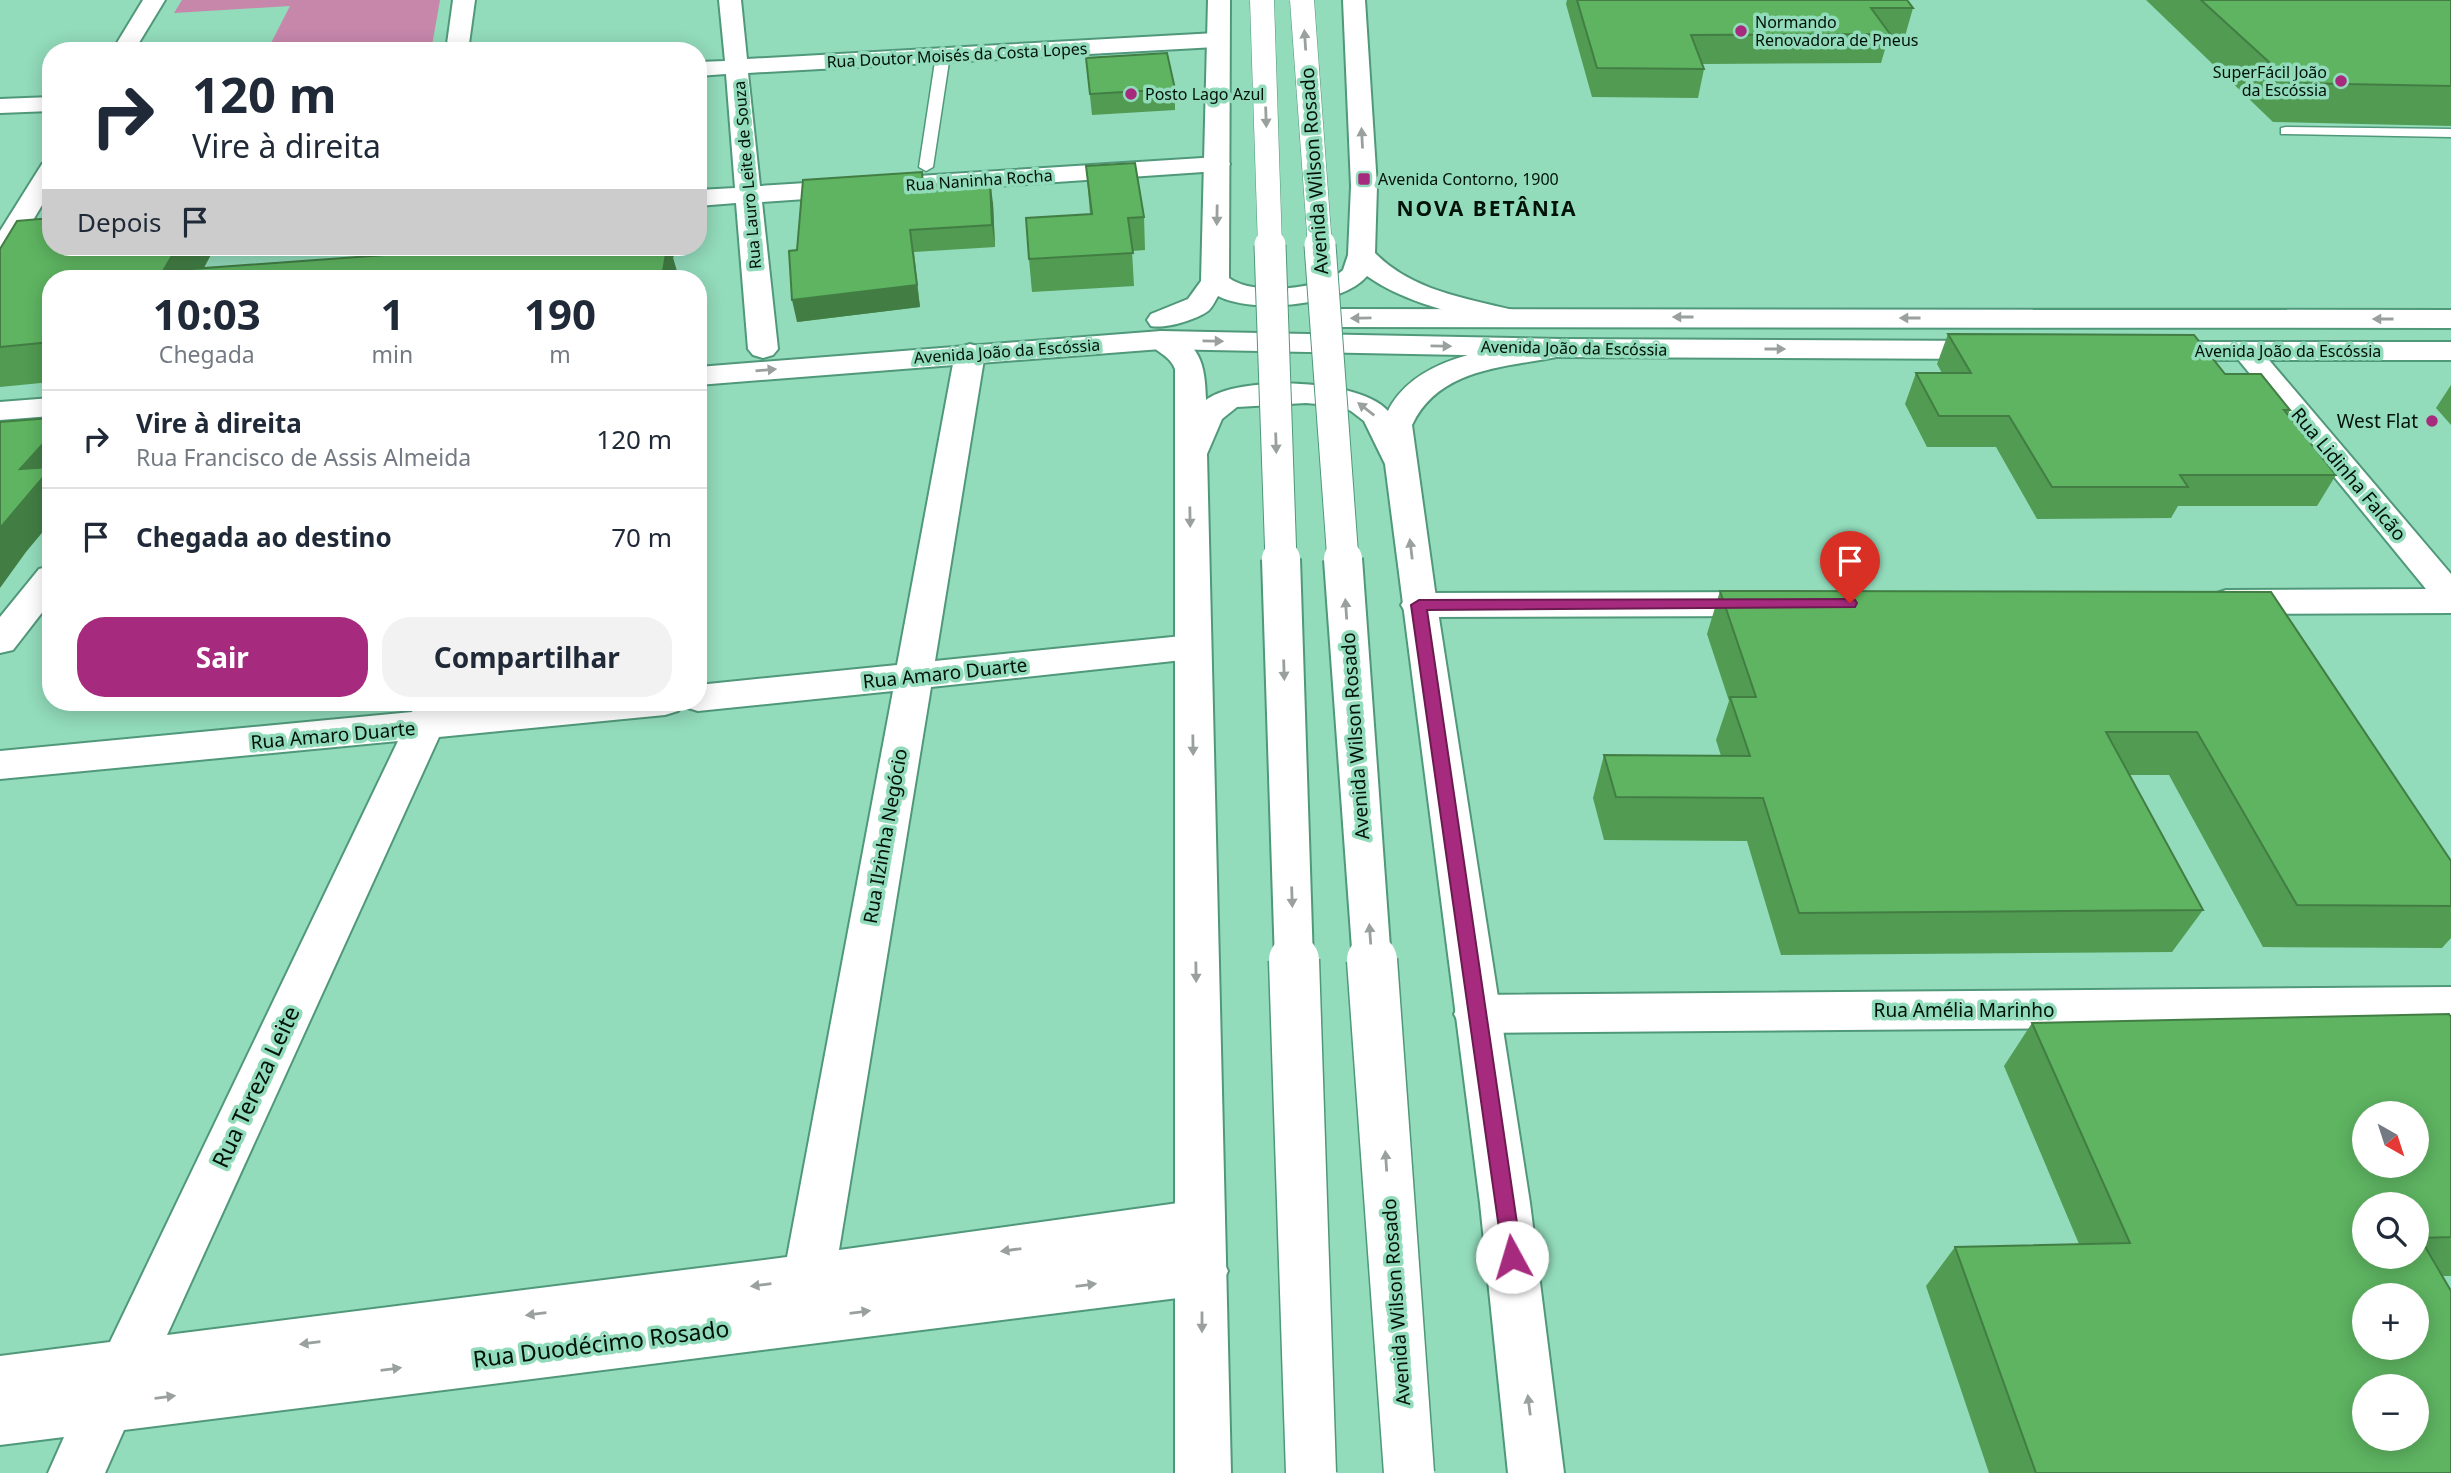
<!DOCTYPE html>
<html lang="pt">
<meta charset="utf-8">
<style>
:root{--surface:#fff;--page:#f2f2f3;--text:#1f2937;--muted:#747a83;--line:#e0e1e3;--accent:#a62a7d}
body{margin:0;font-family:"Noto Sans",sans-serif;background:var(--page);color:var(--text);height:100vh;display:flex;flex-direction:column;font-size:26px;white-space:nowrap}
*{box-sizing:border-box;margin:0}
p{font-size:23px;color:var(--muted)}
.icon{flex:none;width:38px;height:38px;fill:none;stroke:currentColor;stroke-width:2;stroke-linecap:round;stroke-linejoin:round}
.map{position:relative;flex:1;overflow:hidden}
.details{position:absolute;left:42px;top:270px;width:665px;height:441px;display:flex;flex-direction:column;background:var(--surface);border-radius:28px;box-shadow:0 4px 18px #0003}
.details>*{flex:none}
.guide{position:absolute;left:42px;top:42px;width:665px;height:214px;border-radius:28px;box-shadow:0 4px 18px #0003;background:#fff;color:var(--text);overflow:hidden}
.needle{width:46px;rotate:141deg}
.controls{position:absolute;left:2352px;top:1101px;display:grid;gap:14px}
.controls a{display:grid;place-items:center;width:77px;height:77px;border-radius:50%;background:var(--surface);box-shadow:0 4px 18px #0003;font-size:35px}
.pin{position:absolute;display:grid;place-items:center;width:60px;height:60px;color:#fff;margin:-72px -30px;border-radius:50% 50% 50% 0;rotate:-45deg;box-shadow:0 0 7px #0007}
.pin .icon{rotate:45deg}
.me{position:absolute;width:77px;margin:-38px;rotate:354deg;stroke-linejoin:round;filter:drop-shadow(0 0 5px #0008)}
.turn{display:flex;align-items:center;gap:24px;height:147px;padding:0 35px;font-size:32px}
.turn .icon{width:91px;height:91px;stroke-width:2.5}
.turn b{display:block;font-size:49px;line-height:60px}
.then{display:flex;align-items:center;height:66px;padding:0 35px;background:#0003;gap:14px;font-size:26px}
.eta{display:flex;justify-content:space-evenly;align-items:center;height:119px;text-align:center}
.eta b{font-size:42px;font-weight:700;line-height:49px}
.button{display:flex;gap:14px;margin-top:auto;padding:14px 35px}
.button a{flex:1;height:80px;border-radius:28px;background:var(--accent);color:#fff;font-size:28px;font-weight:700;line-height:80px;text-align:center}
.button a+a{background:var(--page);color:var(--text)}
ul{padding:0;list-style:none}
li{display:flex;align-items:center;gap:21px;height:98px;padding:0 35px;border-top:2px solid var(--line)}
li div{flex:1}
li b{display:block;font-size:26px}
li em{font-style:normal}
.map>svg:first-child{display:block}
.green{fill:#c687ab}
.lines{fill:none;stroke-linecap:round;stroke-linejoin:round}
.service-casing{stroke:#50987a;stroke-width:3}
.minor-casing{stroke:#50987a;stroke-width:4}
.secondary-casing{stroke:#50987a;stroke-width:4}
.trunk-casing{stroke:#50987a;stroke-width:4}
.service{fill:#fff;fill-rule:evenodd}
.minor{fill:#fff;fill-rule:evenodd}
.secondary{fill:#fff;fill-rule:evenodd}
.trunk{fill:#fff;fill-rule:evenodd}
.trunk-bridge-far3-casing{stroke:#50987a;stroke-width:25;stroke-linecap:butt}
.trunk-bridge-far2-casing{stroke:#50987a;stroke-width:33;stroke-linecap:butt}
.trunk-bridge-far1-casing{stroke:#50987a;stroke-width:42;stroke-linecap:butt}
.trunk-bridge-casing{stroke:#50987a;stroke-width:53;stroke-linecap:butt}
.trunk-bridge-far3{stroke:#fff;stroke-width:24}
.trunk-bridge-far2{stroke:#fff;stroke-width:31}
.trunk-bridge-far1{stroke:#fff;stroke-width:38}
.trunk-bridge{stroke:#fff;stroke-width:50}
.wall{fill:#519b53}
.shaded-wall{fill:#427e44}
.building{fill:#5eb461;stroke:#427e44;stroke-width:2;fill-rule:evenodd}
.oneway{fill:#99a09d}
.route{fill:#a62a7d;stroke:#6c1b51;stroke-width:2}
.poi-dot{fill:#a62a7d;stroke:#92dbbb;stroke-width:2.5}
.labels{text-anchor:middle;stroke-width:7;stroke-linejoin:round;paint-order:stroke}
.far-poi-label{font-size:16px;fill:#001209;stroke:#92dbbb;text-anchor:start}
.far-street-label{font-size:16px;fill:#001209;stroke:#92dbbb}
.street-label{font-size:19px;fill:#001209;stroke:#92dbbb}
.poi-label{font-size:19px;fill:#001209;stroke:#92dbbb;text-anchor:end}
.far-district-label{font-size:21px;font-weight:bold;letter-spacing:2px;fill:#001209;stroke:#92dbbb}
.near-street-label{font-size:23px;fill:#001209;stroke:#92dbbb}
</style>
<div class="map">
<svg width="2451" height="1473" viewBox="0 0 2451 1473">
<rect width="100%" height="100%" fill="#92dbbb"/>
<polygon class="green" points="182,0 440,0 431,51 267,51 290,6 174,13"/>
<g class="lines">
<g class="service-casing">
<g id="service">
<polygon points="943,51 950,55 933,167 926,171 919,167 936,55"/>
<polygon points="2286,127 2451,129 2451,137 2281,134 2281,128"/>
</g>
</g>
<g class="minor-casing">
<g id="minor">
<polygon points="143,0 165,0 134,51 112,51"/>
<polygon points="453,0 475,0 468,51 446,51"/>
<polygon points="719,0 741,0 747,59 1216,33 1224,35 1227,40 1224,45 1216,47 748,73 760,186 1218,157 1227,159 1230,164 1227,169 1218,171 762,202 778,349 773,355 763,358 753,355 748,349 736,203 698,206 698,190 735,188 726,74 698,76 698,62 725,61"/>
<polygon points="51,97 51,111 0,113 0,99"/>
<polygon points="51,162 51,190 10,259 0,261 0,231 42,164"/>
<polygon points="2247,343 2257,346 2451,574 2451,613 2226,614 2214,610 2208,602 2214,594 2226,590 2426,589 2237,358 2232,352 2237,346"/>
<path d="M970,344L980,347L985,353L935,661L1192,635L1205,638L1210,647L1205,656L1192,659L931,687L839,1250L1200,1200L1218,1206L1225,1223L1218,1240L1185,1249L1202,1247L1220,1254L1228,1271L1220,1288L1202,1295L124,1430L105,1473H48L64,1437L0,1445V1356L110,1342L398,741L0,779V751L412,712L417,702H455L452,709L525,702H698V685L897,665L955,353L960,347ZM893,691L787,1257L167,1335L439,737L665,715L678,711L683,704L685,707L698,711Z"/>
<polygon points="51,566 51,601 13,650 0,653 0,617 39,569"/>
<polygon points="1770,592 1783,596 1788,604 1783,612 1770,616 1419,617 1406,613 1401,605 1406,597 1419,593"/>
<polygon points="2451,987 2451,1025 1477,1033 1461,1027 1454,1014 1461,1001 1477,995"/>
</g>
</g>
<g class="secondary-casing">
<g id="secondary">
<polygon points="1329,309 2451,310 2451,328 1329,327 1319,324 1315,318 1319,312"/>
<polygon points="1161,331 1560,339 1994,341 2004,344 2009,350 2004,356 1994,359 1560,357 1161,349 698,385 698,367"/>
<polygon points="2156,342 2451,342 2451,360 2156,360 2146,357 2141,351 2146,345"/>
<polygon points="51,398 51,416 0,420 0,402"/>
</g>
</g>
<g class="trunk-casing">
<g id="trunk">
<path d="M1208,0H1230L1229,278C1253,296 1321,290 1343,270L1348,255L1351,186L1343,0H1365L1377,186L1375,253C1411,290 1464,298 1513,310L1517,316L1513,322L1503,325C1456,313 1407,304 1367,276C1342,306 1252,314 1218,296C1215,301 1212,308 1208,311C1196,320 1165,329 1151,326L1147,320L1151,314L1188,299L1201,281Z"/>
<path d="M1161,331C1201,341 1205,364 1206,400C1238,375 1360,378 1388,411C1417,353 1504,347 1560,339L1570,342L1575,348L1570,354C1513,368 1441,364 1412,425L1437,605L1530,1203L1564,1473H1508L1480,1203L1385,464L1364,421L1351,411L1339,406L1306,403L1237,407L1222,419L1207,454L1231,1473H1175V369C1170,355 1155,352 1146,340L1151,334Z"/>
</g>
</g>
<use href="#service" class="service"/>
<use href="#minor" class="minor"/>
<use href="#secondary" class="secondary"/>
<use href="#trunk" class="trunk"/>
<g class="trunk-bridge-far3-casing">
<g id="trunk-bridge-far3">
<polyline points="1262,0 1270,247"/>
<polyline points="1302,0 1320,247"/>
</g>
</g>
<g class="trunk-bridge-far2-casing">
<g id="trunk-bridge-far2">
<polyline points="1270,245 1281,561"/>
<polyline points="1320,245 1343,561"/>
</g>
</g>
<g class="trunk-bridge-far1-casing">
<g id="trunk-bridge-far1">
<polyline points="1281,559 1294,962"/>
<polyline points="1343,559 1372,962"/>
</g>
</g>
<g class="trunk-bridge-casing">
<g id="trunk-bridge">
<polyline points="1294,960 1311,1473"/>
<polyline points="1372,960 1409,1473"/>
</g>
</g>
<use href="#trunk-bridge-far3" class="trunk-bridge-far3"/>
<use href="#trunk-bridge-far2" class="trunk-bridge-far2"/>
<use href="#trunk-bridge-far1" class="trunk-bridge-far1"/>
<use href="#trunk-bridge" class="trunk-bridge"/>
</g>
<g class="wall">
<polygon points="1567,0 1907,0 1913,8 1905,36 1889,36 1881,63 1702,64 1704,69 1698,98 1592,97 1566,4"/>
<polygon points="2146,0 2451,0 2451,126 2273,122"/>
<polygon points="1086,58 1175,89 1175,110 1092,115"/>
<polygon points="1086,166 1144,217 1145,250 1132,251 1134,286 1032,292 1029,259 1090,214"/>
<polygon points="922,172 924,185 993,203 995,247 914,252 920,307 797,322"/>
<polygon points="51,247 215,247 204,268 413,253 415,247 676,247 673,258 678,275 51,278 51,382 0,387 0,249"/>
<polygon points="1948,334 2225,374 2290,410 2288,415 2336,475 2317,506 2178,506 2171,518 2037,519 1996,447 1927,447 1905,404 1916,373 1942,373 1937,364"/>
<polygon points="2451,385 2451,425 2436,408"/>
<polygon points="1720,591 2271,592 2451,861 2451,938 2442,948 2263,947 2169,775 2129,775 2203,910 2172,952 1781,955 1747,841 1604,840 1593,798 1604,755 1721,756 1716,740 1729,701 1707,634"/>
<polygon points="2451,1017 2451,1276 2442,1276 2451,1473 1989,1473 1926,1286 1955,1247 2079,1244 2004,1066 2032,1023"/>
</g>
<g class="shaded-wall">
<polygon points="990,181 993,203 995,247 992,225"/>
<polygon points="910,230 920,307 797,322 792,300"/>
<polygon points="177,247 215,247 198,278 163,271"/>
<polygon points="660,247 676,247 673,258 678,275 678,278 662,278"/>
<polygon points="51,435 51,522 26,552 0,588 0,528 20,469"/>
</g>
<g class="building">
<polygon points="1577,0 1907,0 1913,8 1871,8 1890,34 1691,35 1704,69 1597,68"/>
<polygon points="2201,0 2451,0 2451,86 2292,83"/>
<polygon points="1167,53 1175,89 1090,94 1086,58"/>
<polygon points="1135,163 1144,217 1128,218 1133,253 1029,259 1026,218 1092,214 1086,166"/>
<polygon points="922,172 923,185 990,181 992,225 910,230 917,285 792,300 789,251 797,250 803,180"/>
<polygon points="51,218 51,247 177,247 163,271 413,253 415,247 667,247 662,278 51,278 51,342 0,347 0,249 17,221"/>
<polygon points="1948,334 2194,335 2225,374 2261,374 2290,410 2284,410 2336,475 2180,475 2188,487 2052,487 2009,416 1939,416 1916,373 1971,373"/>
<polygon points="51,418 51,435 20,469 51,467 51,468 0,528 0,422"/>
<polygon points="1720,591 2271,592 2451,861 2451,906 2297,905 2197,732 2106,732 2203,910 1799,913 1763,798 1616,797 1604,755 1750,756 1730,697 1756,697"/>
<path d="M2449,1014L2451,1017V1237L2420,1238L2451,1291V1473H2036L1955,1247L2130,1243L2032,1023ZM2364,1113H2417V1166H2364ZM2364,1204H2417V1256H2364ZM2364,1295H2417V1348H2364ZM2364,1386H2417V1438H2364Z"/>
</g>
<defs><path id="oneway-solid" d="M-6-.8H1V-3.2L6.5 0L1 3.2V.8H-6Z" transform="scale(1.75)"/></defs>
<g class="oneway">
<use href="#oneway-solid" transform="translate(1305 40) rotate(-94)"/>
<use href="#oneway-solid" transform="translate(1266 117) rotate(88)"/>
<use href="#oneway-solid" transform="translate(1362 138) rotate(-93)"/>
<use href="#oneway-solid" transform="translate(1217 215) rotate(91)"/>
<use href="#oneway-solid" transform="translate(1683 317) rotate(-180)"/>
<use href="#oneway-solid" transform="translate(1361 318) rotate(179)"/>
<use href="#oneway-solid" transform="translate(1910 318) rotate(-180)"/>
<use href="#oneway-solid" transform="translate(2383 319) rotate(-180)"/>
<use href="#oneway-solid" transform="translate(1213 341) rotate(1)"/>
<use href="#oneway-solid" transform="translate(1441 346) rotate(1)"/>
<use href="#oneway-solid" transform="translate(1775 349)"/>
<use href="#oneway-solid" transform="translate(766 370) rotate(-5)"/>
<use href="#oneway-solid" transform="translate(1366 409) rotate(-142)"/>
<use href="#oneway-solid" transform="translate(1276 443) rotate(88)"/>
<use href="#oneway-solid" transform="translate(1190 517) rotate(89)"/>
<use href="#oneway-solid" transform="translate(1411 549) rotate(-97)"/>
<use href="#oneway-solid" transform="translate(1346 609) rotate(-94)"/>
<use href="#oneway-solid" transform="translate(1284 670) rotate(88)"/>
<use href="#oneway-solid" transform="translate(1193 745) rotate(89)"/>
<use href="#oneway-solid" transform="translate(1292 897) rotate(88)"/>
<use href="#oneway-solid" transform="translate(1370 934) rotate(-94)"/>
<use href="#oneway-solid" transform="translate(1196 972) rotate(89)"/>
<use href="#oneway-solid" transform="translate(1386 1161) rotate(-94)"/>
<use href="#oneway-solid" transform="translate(1011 1250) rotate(172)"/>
<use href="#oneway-solid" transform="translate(761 1285) rotate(173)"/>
<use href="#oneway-solid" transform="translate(1086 1285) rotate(-7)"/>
<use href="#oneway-solid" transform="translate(860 1312) rotate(-7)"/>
<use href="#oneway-solid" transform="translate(536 1314) rotate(173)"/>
<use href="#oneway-solid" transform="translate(1202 1322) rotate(90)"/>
<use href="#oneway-solid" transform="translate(310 1343) rotate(173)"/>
<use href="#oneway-solid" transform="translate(391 1369) rotate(-7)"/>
<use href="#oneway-solid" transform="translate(165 1397) rotate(-7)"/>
<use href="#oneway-solid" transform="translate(1529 1405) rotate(-97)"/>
</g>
<polygon class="route" points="1850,599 1855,600 1857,603 1855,607 1427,610 1522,1257 1519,1264 1512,1267 1504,1264 1411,605 1419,600"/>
<g class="poi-dot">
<circle cx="1741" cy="31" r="7"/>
<circle cx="2341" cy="81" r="7"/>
<circle cx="1131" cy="94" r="7"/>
<rect x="1357" y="172" width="14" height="14" rx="3.5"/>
<circle cx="2432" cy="421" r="7"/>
</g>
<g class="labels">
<g class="far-poi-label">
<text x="1755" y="28">Normando<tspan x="1755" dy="18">Renovadora de Pneus</tspan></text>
<text x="2327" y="78" text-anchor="end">SuperFácil João<tspan x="2327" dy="18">da Escóssia</tspan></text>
<text x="1145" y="100">Posto Lago Azul</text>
<text x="1378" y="185">Avenida Contorno, 1900</text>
</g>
<g class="far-street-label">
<text transform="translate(957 55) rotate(-3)" y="6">Rua Doutor Moisés da Costa Lopes</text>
<text transform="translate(747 175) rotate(-95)" y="6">Rua Lauro Leite de Souza</text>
<text transform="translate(979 180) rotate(-4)" y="6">Rua Naninha Rocha</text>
<text transform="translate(1574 348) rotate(1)" y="6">Avenida João da Escóssia</text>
<text transform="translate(1007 351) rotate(-4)" y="6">Avenida João da Escóssia</text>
<text x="2288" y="357">Avenida João da Escóssia</text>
</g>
<g class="street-label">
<text transform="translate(1314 171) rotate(-94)" y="7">Avenida Wilson Rosado</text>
<text transform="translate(2349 474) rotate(50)" y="7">Rua Lidinha Falcão</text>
<text transform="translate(945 673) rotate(-6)" y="7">Rua Amaro Duarte</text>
<text transform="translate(333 735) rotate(-5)" y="7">Rua Amaro Duarte</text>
<text transform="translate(1355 736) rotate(-94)" y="7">Avenida Wilson Rosado</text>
<text transform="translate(885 836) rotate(-80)" y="7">Rua Ilzinha Negócio</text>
<text x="1964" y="1017">Rua Amélia Marinho</text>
<text transform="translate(1396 1302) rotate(-94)" y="7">Avenida Wilson Rosado</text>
</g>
<g class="poi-label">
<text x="2418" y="428">West Flat</text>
</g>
<g class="far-district-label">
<text x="1487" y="216">NOVA BETÂNIA</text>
</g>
<g class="near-street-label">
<text transform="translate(256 1087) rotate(-65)" y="8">Rua Tereza Leite</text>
<text transform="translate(601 1344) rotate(-7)" y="8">Rua Duodécimo Rosado</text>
</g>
</g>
</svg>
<div class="controls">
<a><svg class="needle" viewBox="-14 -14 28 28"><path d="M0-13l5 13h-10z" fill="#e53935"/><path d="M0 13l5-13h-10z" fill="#747a83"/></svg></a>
<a><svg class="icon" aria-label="search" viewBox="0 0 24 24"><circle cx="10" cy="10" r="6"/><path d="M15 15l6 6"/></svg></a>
<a>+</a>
<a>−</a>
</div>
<div class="pin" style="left:1850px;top:603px;background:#d93025"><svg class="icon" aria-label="arrive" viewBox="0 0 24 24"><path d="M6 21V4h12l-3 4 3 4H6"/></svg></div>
<svg class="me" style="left:1512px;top:1257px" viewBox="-20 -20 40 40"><circle r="19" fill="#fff"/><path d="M0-13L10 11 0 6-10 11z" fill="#a62a7d"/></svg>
<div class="guide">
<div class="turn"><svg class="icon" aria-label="right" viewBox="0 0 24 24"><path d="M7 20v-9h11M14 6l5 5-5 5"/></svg><div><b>120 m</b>Vire à direita</div></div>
<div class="then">Depois<svg class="icon" aria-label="arrive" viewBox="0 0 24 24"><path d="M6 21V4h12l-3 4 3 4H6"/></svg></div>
</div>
<section class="details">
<div class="eta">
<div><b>10:03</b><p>Chegada</p></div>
<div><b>1</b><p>min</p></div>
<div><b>190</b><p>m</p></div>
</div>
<ul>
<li><svg class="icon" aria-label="right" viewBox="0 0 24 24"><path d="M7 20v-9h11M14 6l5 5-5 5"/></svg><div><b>Vire à direita</b><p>Rua Francisco de Assis Almeida</p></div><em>120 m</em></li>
<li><svg class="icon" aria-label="arrive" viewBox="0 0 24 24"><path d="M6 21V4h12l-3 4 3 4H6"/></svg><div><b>Chegada ao destino</b></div><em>70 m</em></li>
</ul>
<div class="button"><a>Sair</a><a>Compartilhar</a></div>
</section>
</div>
